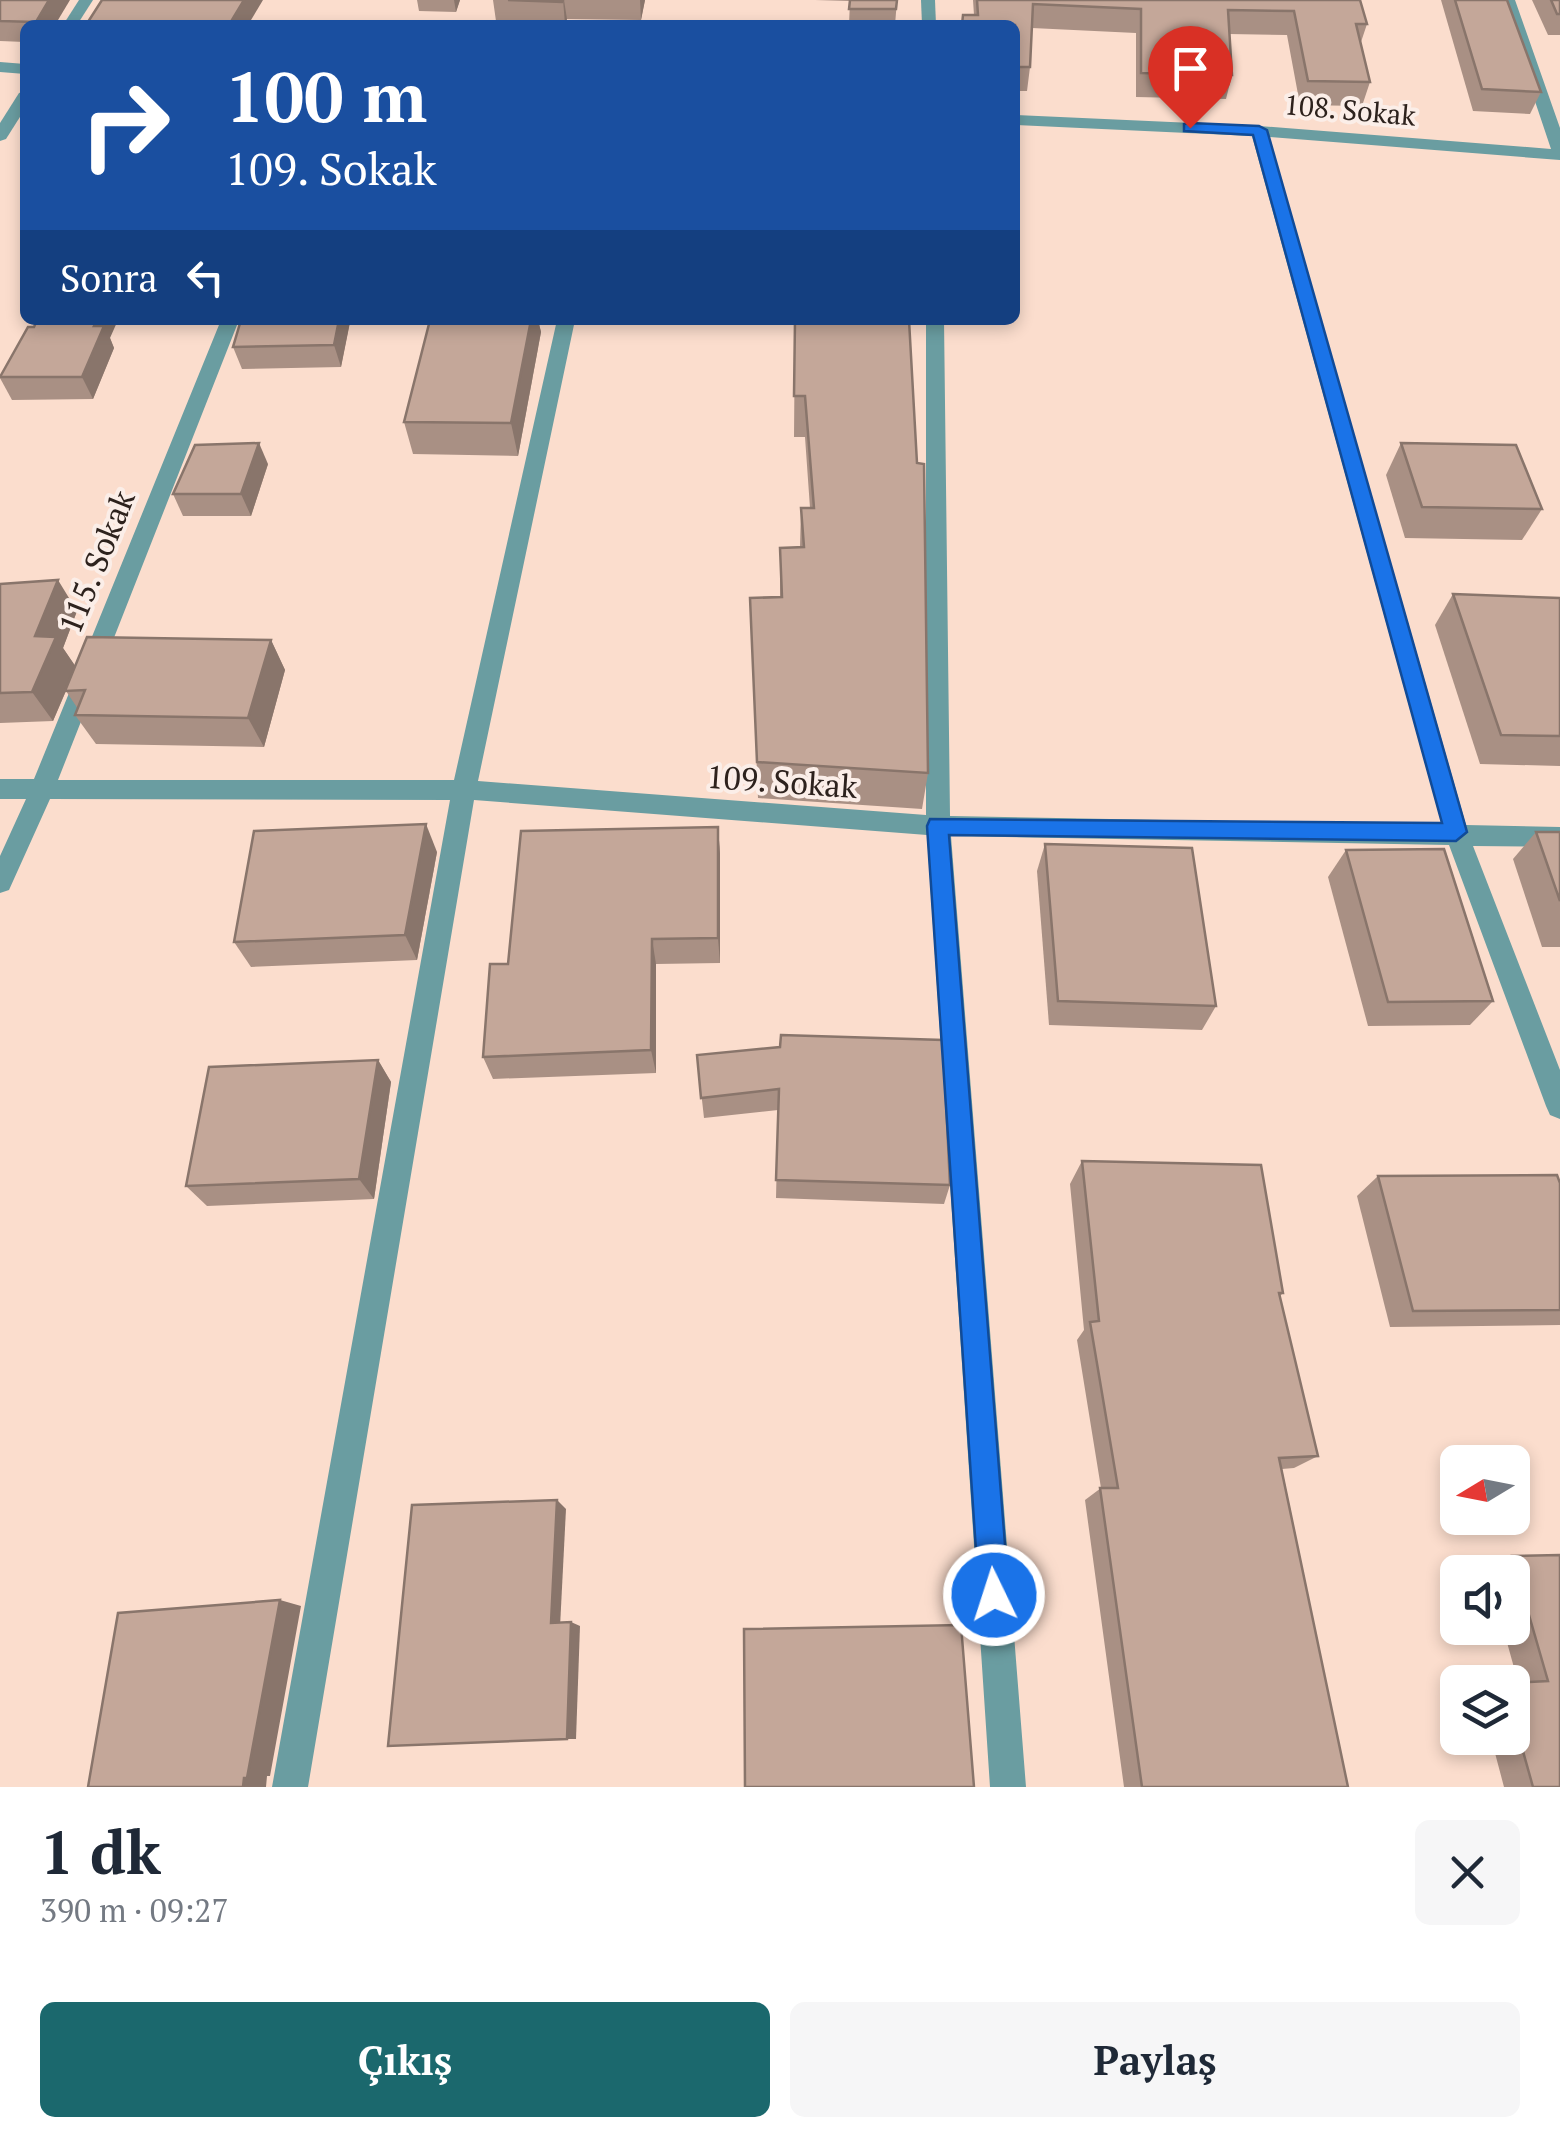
<!DOCTYPE html>
<html lang="tr">
<meta charset="utf-8">
<style>
:root{--surface:#fff;--page:#f6f6f7;--text:#1f2937;--muted:#747a83;--accent:#1b686d}
body{margin:0;font-family:"PT Serif",serif;background:var(--page);color:var(--text);height:100vh;display:flex;flex-direction:column;font-size:38px;white-space:nowrap}
*{box-sizing:border-box;margin:0}
p{font-size:32px;color:var(--muted)}
.icon{flex:none;width:55px;height:55px;fill:none;stroke:currentColor;stroke-width:2;stroke-linecap:round;stroke-linejoin:round}
.map{position:relative;height:1787px;overflow:hidden}
.panel{display:flex;flex-direction:column;background:var(--surface);flex:1}
.panel>*{flex:none}
.top-card{position:absolute;left:20px;top:20px;width:1000px;height:305px;border-radius:15px;box-shadow:0 5px 15px #0003;background:#1a4fa0;color:#fff;overflow:hidden}
.needle{width:65px;rotate:260deg}
.fabs{position:absolute;left:1440px;top:1445px;display:grid;gap:20px}
.fabs a{display:grid;place-items:center;width:90px;height:90px;border-radius:15px;background:var(--surface);box-shadow:0 5px 15px #0003;font-size:50px}
.pin{position:absolute;display:grid;place-items:center;width:85px;height:85px;color:#fff;margin:-102px -42px;border-radius:50% 50% 50% 0;rotate:-45deg;box-shadow:0 0 10px #0007}
.pin .icon{rotate:45deg}
.me{position:absolute;width:110px;margin:-55px;rotate:356deg;stroke-linejoin:round;filter:drop-shadow(0 0 8px #0008)}
.turn{display:flex;align-items:center;gap:35px;height:210px;padding:0 40px;font-size:45px}
.turn .icon{width:130px;height:130px;stroke-width:2.5}
.turn b{display:block;font-size:70px;line-height:85px}
.then{display:flex;align-items:center;height:95px;padding:0 40px;background:#0003;gap:20px;font-size:38px}
.round{display:grid;place-items:center;flex:none;width:105px;height:105px;border-radius:15px;background:var(--page)}
.head{display:flex;align-items:center;justify-content:space-between;height:170px;padding:0 40px}
h1{font-size:60px;font-weight:600;line-height:75px}
.action{display:flex;gap:20px;margin-top:auto;padding:20px 40px}
.action a{flex:1;height:115px;border-radius:15px;background:var(--accent);color:#fff;font-size:40px;font-weight:600;line-height:115px;text-align:center}
.action a+a{background:var(--page);color:var(--text)}
.map>svg:first-child{display:block}
.lines{fill:none;stroke-linecap:round;stroke-linejoin:round}
.street{fill:#6a9da1;fill-rule:evenodd}
.wall{fill:#a99084}
.shaded-wall{fill:#89756b}
.building{fill:#c4a799;stroke:#89756b;stroke-width:2.5}
.route{fill:#1a73e8;stroke:#114b97;stroke-width:2.5}
.labels{text-anchor:middle;stroke-width:8;stroke-linejoin:round;paint-order:stroke}
.far-street-label{font-size:28px;fill:#2d221d;stroke:#fbeee8}
.street-label{font-size:32px;fill:#2d221d;stroke:#fbeee8}
</style>
<div class="map">
<svg width="1560" height="1787" viewBox="0 0 1560 1787">
<rect width="100%" height="100%" fill="#fbddcd"/>
<g class="lines">
<g class="street">
<polygon points="79,0 93,0 77,25 63,25"/>
<polygon points="921,0 935,0 936,25 922,25"/>
<polygon points="1501,0 1515,0 1560,128 1560,160 1269,137 1466,825 1560,827 1560,847 1473,846 1560,1070 1560,1119 1550,1115 1546,1106 1449,845 951,836 1026,1787 990,1787 927,835 474,800 308,1787 272,1787 450,800 50,799 9,890 0,893 0,856 26,799 0,799 0,779 34,779 221,320 239,320 58,780 454,780 557,320 575,320 478,781 926,815 926,320 944,320 950,816 1442,825 1252,136 1015,125 1015,115 1259,126 1551,149"/>
<polygon points="0,62 25,64 25,74 0,72"/>
<polygon points="25,91 25,109 6,139 0,141 0,123 19,93"/>
</g>
</g>
<g class="wall">
<polygon points="0,0 55,25 25,25 25,42 0,41"/>
<polygon points="417,0 460,0 456,12 419,11"/>
<polygon points="493,0 645,0 641,20 567,19 565,24 496,21"/>
<polygon points="815,0 897,0 895,25 849,25 850,1"/>
<polygon points="973,0 1360,0 1367,24 1361,42 1370,82 1362,106 1300,105 1287,35 1229,34 1232,75 1226,99 1136,97 1136,33 1032,28 1030,67 1027,91 1015,91 1015,25 974,15"/>
<polygon points="1441,0 1507,0 1541,92 1530,114 1473,111"/>
<polygon points="1532,0 1560,0 1560,35 1548,35"/>
<polygon points="430,320 538,320 541,332 518,456 413,454 404,422"/>
<polygon points="795,320 928,773 922,809 758,798 750,598 780,597 780,548 800,547 801,508 810,508 805,437 794,437"/>
<polygon points="350,322 341,367 242,369 233,347"/>
<polygon points="110,338 114,348 93,399 12,400 0,378"/>
<polygon points="1401,443 1542,509 1522,540 1405,538 1386,475"/>
<polygon points="268,464 251,516 183,516 173,494"/>
<polygon points="0,584 77,611 63,648 75,666 271,640 285,670 264,747 96,744 75,715 78,709 66,691 53,721 0,723"/>
<polygon points="1453,594 1560,598 1560,766 1480,764 1435,625"/>
<polygon points="718,827 720,854 720,963 656,964 656,1073 493,1079 483,1057 508,964"/>
<polygon points="1536,832 1560,832 1560,947 1542,947 1513,859"/>
<polygon points="1045,844 1216,1006 1202,1030 1049,1025 1037,871"/>
<polygon points="1346,850 1493,1001 1470,1025 1368,1026 1328,877"/>
<polygon points="437,852 417,960 251,967 234,942"/>
<polygon points="780,1047 950,1185 944,1204 776,1198 778,1110 704,1118 697,1055"/>
<polygon points="378,1060 391,1082 374,1199 207,1206 186,1186"/>
<polygon points="1082,1161 1283,1293 1280,1296 1318,1456 1294,1468 1282,1469 1348,1787 1124,1787 1085,1500 1101,1488 1077,1340 1084,1330 1070,1184"/>
<polygon points="1378,1176 1560,1183 1560,1325 1390,1327 1357,1196"/>
<polygon points="1560,1555 1560,1787 1504,1787 1491,1738 1512,1738 1512,1683 1518,1682 1503,1628 1512,1628 1512,1572 1488,1572 1485,1563 1512,1556"/>
</g>
<g class="shaded-wall">
<polygon points="49,0 70,0 55,25 37,25 36,22"/>
<polygon points="244,0 263,0 248,25 229,25"/>
<polygon points="454,0 460,0 456,12"/>
<polygon points="563,0 564,0 567,19 565,24"/>
<polygon points="640,0 645,0 641,20"/>
<polygon points="97,320 118,320 110,338 114,348 93,399 82,377"/>
<polygon points="339,320 350,320 350,322 341,367 334,345"/>
<polygon points="531,320 538,320 541,332 518,456 511,423"/>
<polygon points="259,443 268,464 251,516 241,494"/>
<polygon points="58,580 77,611 63,648 76,667 53,721 32,692 35,636"/>
<polygon points="271,640 285,670 264,747 248,718"/>
<polygon points="426,824 437,852 417,960 405,935"/>
<polygon points="718,827 720,854 720,963 718,938"/>
<polygon points="652,939 656,964 656,1073 651,1050"/>
<polygon points="378,1060 391,1082 374,1199 359,1179"/>
<polygon points="557,1500 566,1509 560,1627 551,1623"/>
<polygon points="280,1600 301,1606 270,1776 267,1776 266,1787 243,1787"/>
<polygon points="571,1622 580,1626 576,1739 567,1739"/>
</g>
<g class="building">
<polygon points="0,0 49,0 36,22 0,21"/>
<polygon points="102,0 244,0 229,25 86,25"/>
<polygon points="508,0 563,0 562,2"/>
<polygon points="850,0 897,0 896,9 849,9"/>
<polygon points="977,0 1360,0 1367,24 1356,24 1370,82 1308,81 1294,11 1228,10 1232,75 1141,73 1141,9 1033,4 1030,67 1015,67 1015,25 962,25 963,15 978,15"/>
<polygon points="1455,0 1507,0 1541,92 1482,89"/>
<polygon points="1551,0 1560,0 1560,14 1557,14"/>
<polygon points="37,320 97,320 94,326 104,326 82,377 0,377 28,327 34,327"/>
<polygon points="241,320 339,320 334,345 233,347"/>
<polygon points="430,320 531,320 511,423 404,422"/>
<polygon points="795,320 909,320 917,463 924,464 928,773 757,762 750,598 782,597 780,548 804,547 801,508 814,508 805,396 794,396"/>
<polygon points="259,443 241,494 173,494 195,445"/>
<polygon points="1401,443 1516,445 1542,509 1422,507"/>
<polygon points="58,580 35,636 56,637 32,692 0,693 0,584"/>
<polygon points="1453,594 1560,598 1560,736 1501,735"/>
<polygon points="87,637 271,640 248,718 75,715 85,690 65,691"/>
<polygon points="426,824 405,935 234,942 254,831"/>
<polygon points="718,827 718,938 652,939 651,1050 483,1057 490,964 508,964 521,831"/>
<polygon points="1536,832 1560,832 1560,901"/>
<polygon points="1045,844 1192,848 1216,1006 1058,1001"/>
<polygon points="1444,849 1493,1001 1388,1002 1346,850"/>
<polygon points="781,1035 943,1040 950,1185 776,1180 779,1089 701,1098 697,1055 780,1047"/>
<polygon points="378,1060 359,1179 186,1186 209,1067"/>
<polygon points="1082,1161 1261,1165 1283,1293 1279,1293 1318,1456 1279,1458 1348,1787 1142,1787 1100,1488 1118,1488 1090,1322 1099,1321"/>
<polygon points="1557,1175 1560,1183 1560,1310 1413,1311 1378,1176"/>
<polygon points="557,1500 551,1623 571,1622 567,1739 388,1746 412,1505"/>
<polygon points="1560,1555 1560,1787 1533,1787 1512,1712 1512,1683 1548,1681 1512,1556"/>
<polygon points="280,1600 247,1778 244,1778 243,1787 88,1787 118,1613"/>
<polygon points="961,1625 974,1787 745,1787 744,1629"/>
</g>
<polygon class="route" points="1190,123 1259,126 1267,130 1467,832 1456,841 949,835 1009,1595 1004,1605 994,1610 983,1605 979,1595 927,826 930,819 1442,823 1253,135 1184,131 1184,124"/>
<g class="labels">
<g class="far-street-label">
<text transform="translate(1350 110) rotate(5)" y="10">108. Sokak</text>
</g>
<g class="street-label">
<text transform="translate(97 562) rotate(-68)" y="11">115. Sokak</text>
<text transform="translate(782 782) rotate(4)" y="11">109. Sokak</text>
</g>
</g>
</svg>
<div class="fabs">
<a><svg class="needle" viewBox="-14 -14 28 28"><path d="M0-13l5 13h-10z" fill="#e53935"/><path d="M0 13l5-13h-10z" fill="#747a83"/></svg></a>
<a><svg class="icon" aria-label="sound" viewBox="0 0 24 24"><path d="M4 9h4l5-4v14l-5-4H4zM17 9q2 3 0 6"/></svg></a>
<a><svg class="icon" aria-label="layers" viewBox="0 0 24 24"><path d="M12 4l9 5-9 5-9-5zM3 14l9 5 9-5"/></svg></a>
</div>
<div class="pin" style="left:1190px;top:128px;background:#d93025"><svg class="icon" aria-label="arrive" viewBox="0 0 24 24"><path d="M6 21V4h12l-3 4 3 4H6"/></svg></div>
<svg class="me" style="left:994px;top:1595px" viewBox="-20 -20 40 40"><circle r="17" fill="#1a73e8" stroke="#fff" stroke-width="3"/><path d="M0-11L8 9 0 5-8 9z" fill="#fff"/></svg>
<div class="top-card">
<div class="turn"><svg class="icon" aria-label="right" viewBox="0 0 24 24"><path d="M7 20v-9h11M14 6l5 5-5 5"/></svg><div><b>100 m</b>109. Sokak</div></div>
<div class="then">Sonra<svg class="icon" aria-label="left" viewBox="0 0 24 24"><path d="M17 20v-9H6M10 6l-5 5 5 5"/></svg></div>
</div>
</div>
<section class="panel">
<div class="head"><div><h1>1 dk</h1><p>390 m · 09:27</p></div><a class="round"><svg class="icon" aria-label="close" viewBox="0 0 24 24"><path d="M6 6l12 12M18 6L6 18"/></svg></a></div>
<div class="action"><a>Çıkış</a><a>Paylaş</a></div>
</section>
